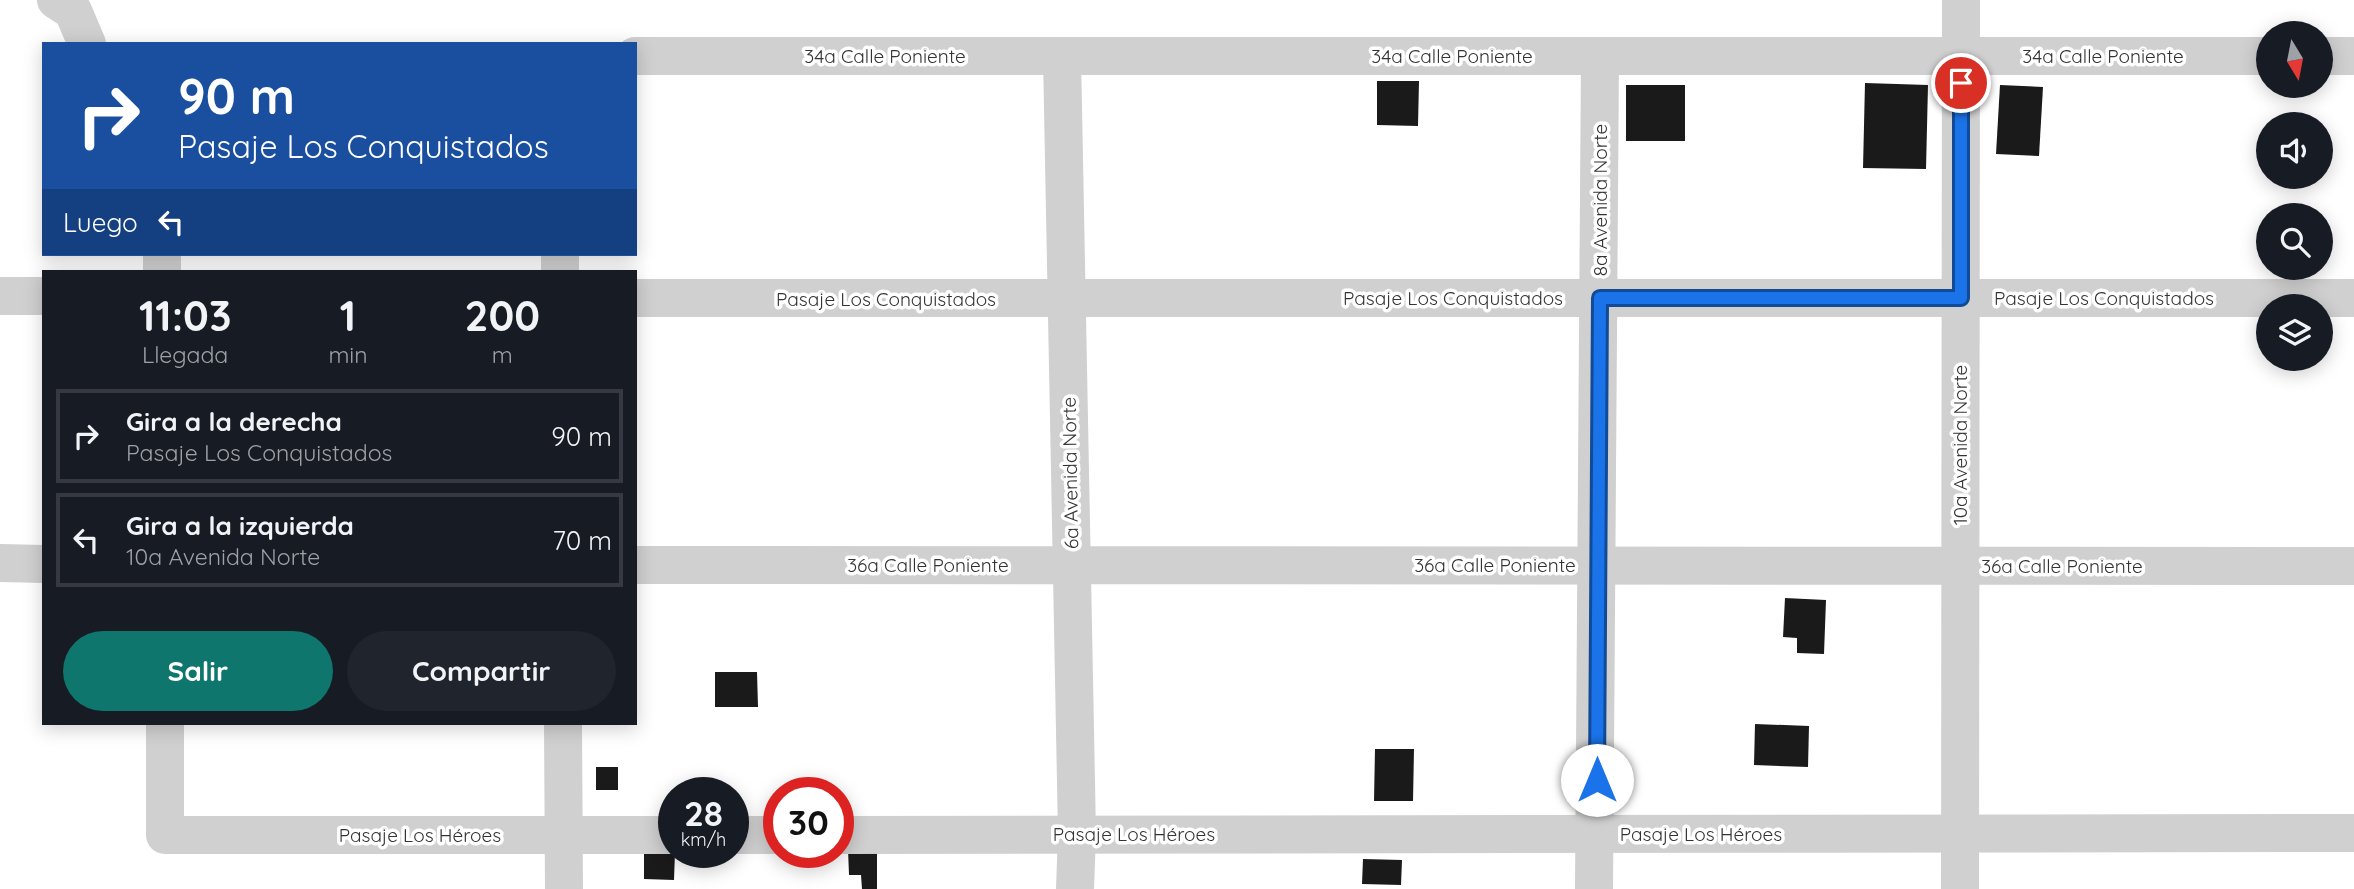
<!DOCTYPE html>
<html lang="es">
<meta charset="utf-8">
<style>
:root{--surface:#171b24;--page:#20242c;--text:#f1f3f6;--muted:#9ea1a6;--line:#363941;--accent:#0f766e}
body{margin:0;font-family:Quicksand,sans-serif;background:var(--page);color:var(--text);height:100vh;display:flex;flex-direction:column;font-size:26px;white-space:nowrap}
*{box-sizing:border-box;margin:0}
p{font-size:23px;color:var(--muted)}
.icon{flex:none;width:38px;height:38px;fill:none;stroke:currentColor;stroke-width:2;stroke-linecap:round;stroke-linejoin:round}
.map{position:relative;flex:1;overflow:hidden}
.side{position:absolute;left:42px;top:270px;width:595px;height:455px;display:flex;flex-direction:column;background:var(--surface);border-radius:0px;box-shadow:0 4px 18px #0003}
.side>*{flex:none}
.guide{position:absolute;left:42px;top:42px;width:595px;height:214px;border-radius:0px;box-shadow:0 4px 18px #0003;background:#1a4fa0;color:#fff;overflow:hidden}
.needle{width:46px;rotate:170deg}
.tools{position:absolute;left:2256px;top:21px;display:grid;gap:14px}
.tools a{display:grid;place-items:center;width:77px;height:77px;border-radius:50%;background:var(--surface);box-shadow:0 4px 18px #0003;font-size:35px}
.speed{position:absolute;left:658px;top:777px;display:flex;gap:14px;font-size:35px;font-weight:700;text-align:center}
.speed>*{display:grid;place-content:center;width:91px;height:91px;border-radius:50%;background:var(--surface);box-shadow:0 4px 18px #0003;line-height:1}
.speed small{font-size:18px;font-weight:400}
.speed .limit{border:10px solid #d22;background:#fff;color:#111}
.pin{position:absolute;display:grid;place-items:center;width:60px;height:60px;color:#fff;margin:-30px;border:4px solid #fff;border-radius:50%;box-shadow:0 2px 7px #0007}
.me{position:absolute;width:77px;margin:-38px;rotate:0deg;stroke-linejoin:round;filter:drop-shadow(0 0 5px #0008)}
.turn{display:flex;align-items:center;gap:24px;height:147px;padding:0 21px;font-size:32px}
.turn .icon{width:91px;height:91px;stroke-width:2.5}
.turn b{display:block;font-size:49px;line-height:60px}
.then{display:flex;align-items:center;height:66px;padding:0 21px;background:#0003;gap:14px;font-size:26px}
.eta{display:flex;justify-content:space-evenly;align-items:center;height:119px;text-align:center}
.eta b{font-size:42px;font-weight:800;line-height:49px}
.cta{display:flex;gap:14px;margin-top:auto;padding:14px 21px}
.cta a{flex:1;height:80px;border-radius:42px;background:var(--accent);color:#fff;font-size:28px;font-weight:800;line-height:80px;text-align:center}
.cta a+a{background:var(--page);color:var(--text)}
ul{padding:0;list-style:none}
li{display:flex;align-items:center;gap:21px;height:94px;margin:0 14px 10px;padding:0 7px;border:4px solid var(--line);border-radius:0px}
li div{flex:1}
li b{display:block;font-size:26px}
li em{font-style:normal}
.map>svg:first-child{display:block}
.building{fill:#1a1a1a}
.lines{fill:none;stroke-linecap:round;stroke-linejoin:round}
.minor{stroke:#d0d0d0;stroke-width:38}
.route-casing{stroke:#114b97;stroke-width:18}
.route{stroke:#1a73e8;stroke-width:12}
.labels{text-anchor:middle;stroke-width:7;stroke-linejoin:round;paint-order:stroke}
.street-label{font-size:19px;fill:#333;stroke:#fff}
</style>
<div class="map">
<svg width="2354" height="889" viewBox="0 0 2354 889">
<rect width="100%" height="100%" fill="#fff"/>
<g class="building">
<polygon points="1377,81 1419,81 1418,126 1377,125"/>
<polygon points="1865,83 1928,85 1926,169 1863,168"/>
<rect x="1626" y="85" width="59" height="56"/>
<polygon points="2000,85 2043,87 2039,156 1996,154"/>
<polygon points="1785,598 1826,600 1824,654 1797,653 1797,638 1783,637"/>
<polygon points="715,672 757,672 758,707 715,707"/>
<polygon points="1755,724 1809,726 1808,767 1754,765"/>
<polygon points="1375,749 1414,749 1413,801 1374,801"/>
<rect x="596" y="767" width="22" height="23"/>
<polygon points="848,849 877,849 877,889 862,889 861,875 849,875"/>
<polygon points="644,850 675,852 674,880 644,879"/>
<polygon points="1363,859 1402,860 1401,885 1362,884"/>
</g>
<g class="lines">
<g class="minor">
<polyline points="56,0 73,11 87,44"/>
<polyline points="635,56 2268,56"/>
<polyline points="1062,56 1077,834 1075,889"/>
<polyline points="2320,56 2354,56"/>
<polyline points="560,254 560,271"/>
<polyline points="162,271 162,254"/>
<polyline points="0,296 44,296"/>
<polyline points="635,298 2354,298"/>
<polyline points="0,563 44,564"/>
<polyline points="635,565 2354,566"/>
<polyline points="165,723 165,835 674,835"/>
<polyline points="563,723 564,889"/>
<polyline points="733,835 779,835"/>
<polyline points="838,835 2354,833"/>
<polyline points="1594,889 1600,56"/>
<polyline points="1960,889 1961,0"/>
</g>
</g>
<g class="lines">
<g class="route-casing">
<polyline id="route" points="1597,780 1600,298 1961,298 1961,83"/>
</g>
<use href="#route" class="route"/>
</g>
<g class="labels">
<g class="street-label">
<text x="885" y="63">34a Calle Poniente</text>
<text x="1452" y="63">34a Calle Poniente</text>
<text x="2103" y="63">34a Calle Poniente</text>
<text transform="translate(1600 200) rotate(-90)" y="7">8a Avenida Norte</text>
<text x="1453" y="305">Pasaje Los Conquistados</text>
<text x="2104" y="305">Pasaje Los Conquistados</text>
<text x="886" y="306">Pasaje Los Conquistados</text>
<text transform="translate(1960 445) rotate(-90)" y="7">10a Avenida Norte</text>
<text transform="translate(1070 473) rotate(-91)" y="7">6a Avenida Norte</text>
<text x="928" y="572">36a Calle Poniente</text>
<text x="1495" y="572">36a Calle Poniente</text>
<text x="2062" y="573">36a Calle Poniente</text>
<text x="1134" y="841">Pasaje Los Héroes</text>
<text x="1701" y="841">Pasaje Los Héroes</text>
<text x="420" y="842">Pasaje Los Héroes</text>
</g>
</g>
</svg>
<div class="tools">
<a><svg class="needle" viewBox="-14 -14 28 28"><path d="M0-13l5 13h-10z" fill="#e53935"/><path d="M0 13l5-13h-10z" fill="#9ea1a6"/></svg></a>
<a><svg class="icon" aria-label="sound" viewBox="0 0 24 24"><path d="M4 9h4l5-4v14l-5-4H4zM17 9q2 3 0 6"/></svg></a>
<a><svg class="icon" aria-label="search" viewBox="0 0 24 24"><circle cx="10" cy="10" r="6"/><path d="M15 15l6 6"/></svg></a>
<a><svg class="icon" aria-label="layers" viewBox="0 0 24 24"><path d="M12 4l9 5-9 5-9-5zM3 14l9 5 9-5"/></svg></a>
</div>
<div class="speed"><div>28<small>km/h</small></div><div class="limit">30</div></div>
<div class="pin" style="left:1961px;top:83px;background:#d93025"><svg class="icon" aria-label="arrive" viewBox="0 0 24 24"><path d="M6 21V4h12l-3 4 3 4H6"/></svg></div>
<svg class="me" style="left:1597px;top:780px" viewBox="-20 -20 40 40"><circle r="19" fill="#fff"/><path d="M0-13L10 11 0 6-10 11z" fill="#1a73e8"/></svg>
<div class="guide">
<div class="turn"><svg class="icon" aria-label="right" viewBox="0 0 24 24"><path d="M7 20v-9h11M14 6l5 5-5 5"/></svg><div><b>90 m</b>Pasaje Los Conquistados</div></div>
<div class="then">Luego<svg class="icon" aria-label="left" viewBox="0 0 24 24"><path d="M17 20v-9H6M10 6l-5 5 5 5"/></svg></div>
</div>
<section class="side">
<div class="eta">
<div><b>11:03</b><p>Llegada</p></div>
<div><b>1</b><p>min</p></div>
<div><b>200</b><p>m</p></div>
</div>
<ul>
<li><svg class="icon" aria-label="right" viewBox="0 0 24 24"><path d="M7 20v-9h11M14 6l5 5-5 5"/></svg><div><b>Gira a la derecha</b><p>Pasaje Los Conquistados</p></div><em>90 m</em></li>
<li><svg class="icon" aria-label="left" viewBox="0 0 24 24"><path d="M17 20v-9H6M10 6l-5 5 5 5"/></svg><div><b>Gira a la izquierda</b><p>10a Avenida Norte</p></div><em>70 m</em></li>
</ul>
<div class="cta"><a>Salir</a><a>Compartir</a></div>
</section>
</div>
